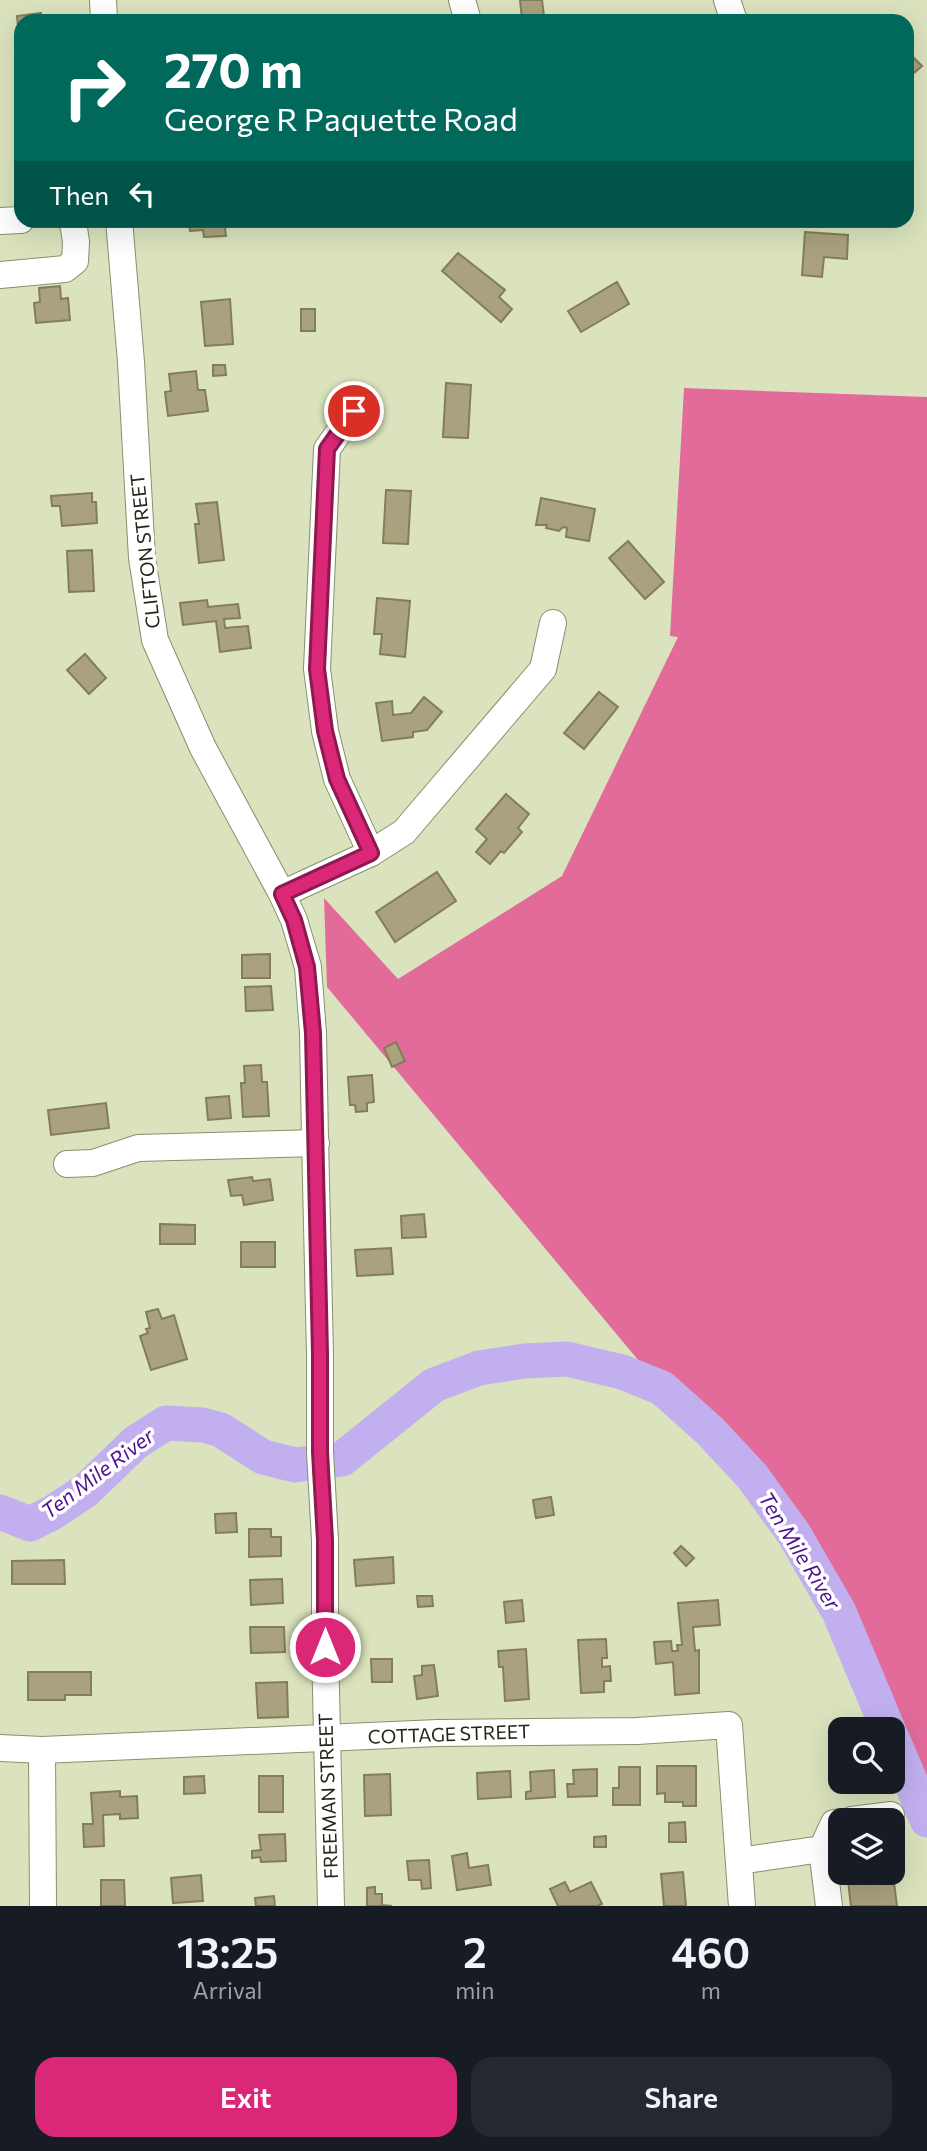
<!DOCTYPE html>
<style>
:root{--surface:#171b24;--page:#242831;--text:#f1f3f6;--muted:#9ea1a6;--accent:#db2777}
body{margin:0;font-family:Commissioner,sans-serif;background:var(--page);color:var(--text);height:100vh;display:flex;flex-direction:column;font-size:26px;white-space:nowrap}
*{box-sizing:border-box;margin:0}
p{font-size:23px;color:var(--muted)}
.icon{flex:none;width:38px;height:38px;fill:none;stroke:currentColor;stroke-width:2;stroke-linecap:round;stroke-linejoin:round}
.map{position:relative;height:1906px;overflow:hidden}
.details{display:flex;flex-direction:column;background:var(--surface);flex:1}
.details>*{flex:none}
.banner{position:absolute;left:14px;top:14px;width:900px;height:214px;border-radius:21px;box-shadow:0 7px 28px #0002;background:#00695c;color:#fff;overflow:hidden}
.fabs{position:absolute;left:828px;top:1717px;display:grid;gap:14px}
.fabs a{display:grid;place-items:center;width:77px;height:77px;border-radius:14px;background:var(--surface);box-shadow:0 7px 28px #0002;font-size:35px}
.pin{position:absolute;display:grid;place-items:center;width:60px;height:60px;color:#fff;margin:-30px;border:4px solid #fff;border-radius:50%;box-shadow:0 2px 7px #0007}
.me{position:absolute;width:77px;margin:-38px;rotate:0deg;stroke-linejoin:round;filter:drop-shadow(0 0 5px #0008)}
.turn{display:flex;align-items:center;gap:24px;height:147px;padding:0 35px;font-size:32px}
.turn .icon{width:91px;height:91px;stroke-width:2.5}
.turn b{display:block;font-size:49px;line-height:60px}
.then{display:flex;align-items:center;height:66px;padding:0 35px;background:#0003;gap:14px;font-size:26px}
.eta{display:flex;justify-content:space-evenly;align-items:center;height:119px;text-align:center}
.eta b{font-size:42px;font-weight:600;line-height:49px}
.cta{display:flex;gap:14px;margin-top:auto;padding:14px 35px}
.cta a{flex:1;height:80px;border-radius:21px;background:var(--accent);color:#fff;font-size:28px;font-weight:600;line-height:80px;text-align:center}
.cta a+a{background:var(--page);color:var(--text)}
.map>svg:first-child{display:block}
.forest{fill:#e26b99}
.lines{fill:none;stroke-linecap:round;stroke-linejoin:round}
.river{stroke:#c2aff0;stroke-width:35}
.building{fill:#aaa27e;stroke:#847d59;stroke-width:2}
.minor-casing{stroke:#88906d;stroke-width:28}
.minor{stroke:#fff;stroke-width:26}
.route-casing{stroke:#8e194d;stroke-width:18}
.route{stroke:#db2777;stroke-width:12}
.labels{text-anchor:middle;stroke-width:7;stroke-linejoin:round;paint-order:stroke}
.street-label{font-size:19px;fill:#232618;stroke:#fff}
.water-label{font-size:21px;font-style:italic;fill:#4f1091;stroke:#fff}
</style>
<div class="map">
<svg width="927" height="1906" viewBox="0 0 927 1906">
<rect width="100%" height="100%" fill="#dae3bd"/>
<polygon class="forest" points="684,388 927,397 927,1779 883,1686 845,1630 699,1433 327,987 324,898 398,979 562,876 678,637 670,636"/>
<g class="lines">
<g class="river">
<polyline points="0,1512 30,1524 52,1513 85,1491 136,1442 166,1423 203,1425 221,1430 263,1457 295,1465 342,1459 434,1385 479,1368 524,1361 567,1359 622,1372 662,1388 710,1431 752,1476 794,1534 839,1612 888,1729"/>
<polyline points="892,1738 927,1820"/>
</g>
</g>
<g class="building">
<polygon points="520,0 542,0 544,16 522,19"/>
<polygon points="41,13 41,21 21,21 21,59 17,16"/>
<polygon points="906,50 922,66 906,80"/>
<polygon points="189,220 224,220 226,236 204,237 203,230 190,231"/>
<polygon points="805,232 848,235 847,259 824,257 822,277 802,275"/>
<polygon points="458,253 505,290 499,297 512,309 501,322 442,271"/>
<polygon points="617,282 629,304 581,332 568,311"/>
<polygon points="60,286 61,299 68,298 70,320 36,323 34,303 40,302 39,288"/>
<polygon points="230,299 233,344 205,346 201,302"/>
<rect x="301" y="309" width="14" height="22"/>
<polygon points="213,365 225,365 226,375 213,376"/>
<polygon points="196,371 198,390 205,390 208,411 168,416 165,392 171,391 169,374"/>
<polygon points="446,383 471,385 468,438 443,437"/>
<polygon points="386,490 411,491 408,544 383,543"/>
<polygon points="92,493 92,502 96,502 97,523 62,526 60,506 52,506 51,496"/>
<polygon points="541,498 595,509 589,541 566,537 567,528 563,527 559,531 546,528 547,525 536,525"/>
<polygon points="217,502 224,560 199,563 195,524 199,524 196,504"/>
<polygon points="628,541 664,582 645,599 609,558"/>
<polygon points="92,550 94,591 69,592 67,551"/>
<polygon points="377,598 410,601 405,657 380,654 382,634 374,634"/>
<polygon points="207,600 208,607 238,604 240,618 224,619 225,628 248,626 251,648 220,652 216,621 183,625 180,603"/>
<polygon points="85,654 106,678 89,694 67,670"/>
<polygon points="599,692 618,707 584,749 564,733"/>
<polygon points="424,697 442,712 427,730 413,732 413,737 382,741 376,703 392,701 393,715 411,713"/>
<polygon points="506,794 529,814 518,828 522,832 504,853 501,851 490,864 476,852 487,839 476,829"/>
<polygon points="437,872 456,901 395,942 376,912"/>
<polygon points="270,954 270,978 242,978 242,955"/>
<polygon points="271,986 273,1010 246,1011 245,987"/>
<polygon points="396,1042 405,1061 392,1067 384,1048"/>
<polygon points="261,1065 262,1082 267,1082 269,1116 243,1117 241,1083 245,1083 244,1066"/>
<polygon points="372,1075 374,1102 367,1103 367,1111 356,1112 355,1105 350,1105 348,1077"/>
<polygon points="229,1096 231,1118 208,1120 206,1098"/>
<polygon points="106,1103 109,1128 51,1135 48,1110"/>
<polygon points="252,1177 253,1181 270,1179 273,1200 244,1205 242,1195 231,1196 228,1180"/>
<polygon points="424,1214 426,1237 402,1238 401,1216"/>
<polygon points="160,1224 195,1225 195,1244 160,1244"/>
<rect x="241" y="1242" width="34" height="25"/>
<polygon points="391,1248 393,1274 357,1276 355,1250"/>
<polygon points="158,1309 162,1319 174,1315 187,1359 151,1370 140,1336 148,1333 146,1329 150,1328 146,1312"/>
<polygon points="551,1497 554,1515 536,1518 533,1500"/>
<polygon points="236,1513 237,1532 216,1533 215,1514"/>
<polygon points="249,1529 271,1529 271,1537 281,1537 281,1556 249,1557"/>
<polygon points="681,1546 694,1558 686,1566 674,1553"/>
<polygon points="393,1557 394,1583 356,1586 354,1560"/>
<polygon points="64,1560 65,1584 12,1584 12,1561"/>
<polygon points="282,1579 283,1603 251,1605 250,1580"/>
<polygon points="417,1596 432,1596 433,1606 418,1607"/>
<polygon points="522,1600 524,1621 506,1623 504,1602"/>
<polygon points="718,1600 720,1625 693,1627 695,1651 699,1650 699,1693 675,1695 673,1662 656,1664 654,1642 671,1641 672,1651 678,1651 677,1645 682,1645 678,1603"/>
<polygon points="250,1627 284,1627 285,1652 251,1653"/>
<polygon points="606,1639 607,1658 602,1658 602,1667 610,1666 611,1681 604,1681 604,1692 581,1693 578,1640"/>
<polygon points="526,1649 529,1699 505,1701 503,1667 499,1667 498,1651"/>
<polygon points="371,1659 392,1659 392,1682 372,1682"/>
<polygon points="434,1665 438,1696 417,1699 414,1676 422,1675 422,1666"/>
<polygon points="28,1672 91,1672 91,1695 65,1695 65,1700 28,1700"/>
<polygon points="287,1682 288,1717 258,1718 256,1683"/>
<polygon points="657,1766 696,1766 696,1806 683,1806 683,1802 665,1802 665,1793 657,1794"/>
<polygon points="619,1767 640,1767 640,1805 613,1805 613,1788 619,1788"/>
<polygon points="597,1769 597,1796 568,1797 567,1784 574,1784 573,1770"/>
<polygon points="554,1770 555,1797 526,1799 526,1792 531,1791 530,1772"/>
<polygon points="510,1771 511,1797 478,1799 477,1773"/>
<polygon points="390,1774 391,1815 365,1816 364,1775"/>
<polygon points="204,1776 205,1793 184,1794 184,1777"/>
<rect x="259" y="1776" width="24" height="36"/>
<polygon points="120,1791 120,1797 137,1796 138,1818 120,1819 120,1814 103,1815 104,1846 84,1847 83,1824 93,1824 91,1793"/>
<polygon points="685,1822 686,1842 669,1842 669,1823"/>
<polygon points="285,1834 286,1861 261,1862 260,1857 252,1858 252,1851 261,1850 259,1835"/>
<polygon points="606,1836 606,1847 594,1847 594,1837"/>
<polygon points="467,1853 469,1868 488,1865 491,1885 457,1890 452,1856"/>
<polygon points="429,1860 431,1888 422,1889 421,1880 409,1880 407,1861"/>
<polygon points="892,1867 897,1906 851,1906 847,1872 892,1872"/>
<polygon points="683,1872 686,1906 664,1906 661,1874"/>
<polygon points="201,1875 203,1901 173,1903 171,1878"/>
<polygon points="101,1880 124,1880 125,1906 101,1906"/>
<polygon points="565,1882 570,1892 591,1882 602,1904 597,1906 558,1906 550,1889"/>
<polygon points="375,1887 375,1894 382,1894 382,1905 392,1906 367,1906 367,1888"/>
<polygon points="274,1896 275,1906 256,1906 255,1898"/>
</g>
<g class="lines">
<g class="minor-casing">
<g id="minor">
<polyline points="103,0 104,21"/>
<polyline points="462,0 468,21"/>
<polyline points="727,0 734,21"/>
<polyline points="119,220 131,362 142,558 155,640 203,748 282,894 294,920 308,967 313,1033 315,1138 320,1355 320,1452 325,1540 325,1647 331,1906"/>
<polyline points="0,221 21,220"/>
<polyline points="0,275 65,269 75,261 76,242 73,221 70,220"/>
<polyline points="354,411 327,449 317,669 325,731 337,779 371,853"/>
<polyline points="282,894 371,853 404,832 543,669 553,623"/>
<polyline points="67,1164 93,1163 138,1148 316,1143"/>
<polyline points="0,1748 42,1750 438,1733 637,1731 729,1725 742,1906"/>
<polyline points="42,1750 43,1906"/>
<polyline points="852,1820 891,1815"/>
<polyline points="822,1849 829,1906"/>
<polyline points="739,1861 822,1849 834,1823 840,1822"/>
</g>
</g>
<use href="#minor" class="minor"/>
</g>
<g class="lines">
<g class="route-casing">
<polyline id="route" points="325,1647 325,1540 320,1452 320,1354 313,1033 307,967 294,920 282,894 371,853 337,779 325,731 317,669 327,449 354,411"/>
</g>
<use href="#route" class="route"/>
</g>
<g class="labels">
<g class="street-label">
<text transform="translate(145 551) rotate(-96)" y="7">CLIFTON STREET</text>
<text transform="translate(449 1734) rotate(-2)" y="7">COTTAGE STREET</text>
<text transform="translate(328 1796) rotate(-92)" y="7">FREEMAN STREET</text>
</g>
<g class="water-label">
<text transform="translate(98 1474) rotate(-37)" y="7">Ten Mile River</text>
<text transform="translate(799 1551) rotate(58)" y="7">Ten Mile River</text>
</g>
</g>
</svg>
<div class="fabs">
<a><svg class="icon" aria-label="search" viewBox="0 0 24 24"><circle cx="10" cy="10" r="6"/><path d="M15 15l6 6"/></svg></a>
<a><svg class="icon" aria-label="layers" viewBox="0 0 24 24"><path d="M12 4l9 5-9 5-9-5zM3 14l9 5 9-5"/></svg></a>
</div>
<div class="pin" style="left:354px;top:411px;background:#d93025"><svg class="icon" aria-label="arrive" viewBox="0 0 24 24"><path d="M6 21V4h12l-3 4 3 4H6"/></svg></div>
<svg class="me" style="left:325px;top:1647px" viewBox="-20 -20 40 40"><circle r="17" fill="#db2777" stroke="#fff" stroke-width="3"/><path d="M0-11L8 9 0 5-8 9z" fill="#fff"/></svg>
<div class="banner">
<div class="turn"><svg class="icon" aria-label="right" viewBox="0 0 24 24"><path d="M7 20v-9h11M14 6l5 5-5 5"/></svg><div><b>270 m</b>George R Paquette Road</div></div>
<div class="then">Then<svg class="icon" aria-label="left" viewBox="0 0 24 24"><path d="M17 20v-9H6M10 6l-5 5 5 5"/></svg></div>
</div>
</div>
<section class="details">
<div class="eta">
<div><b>13:25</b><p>Arrival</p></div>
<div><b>2</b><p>min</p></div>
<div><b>460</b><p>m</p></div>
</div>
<div class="cta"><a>Exit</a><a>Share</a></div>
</section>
